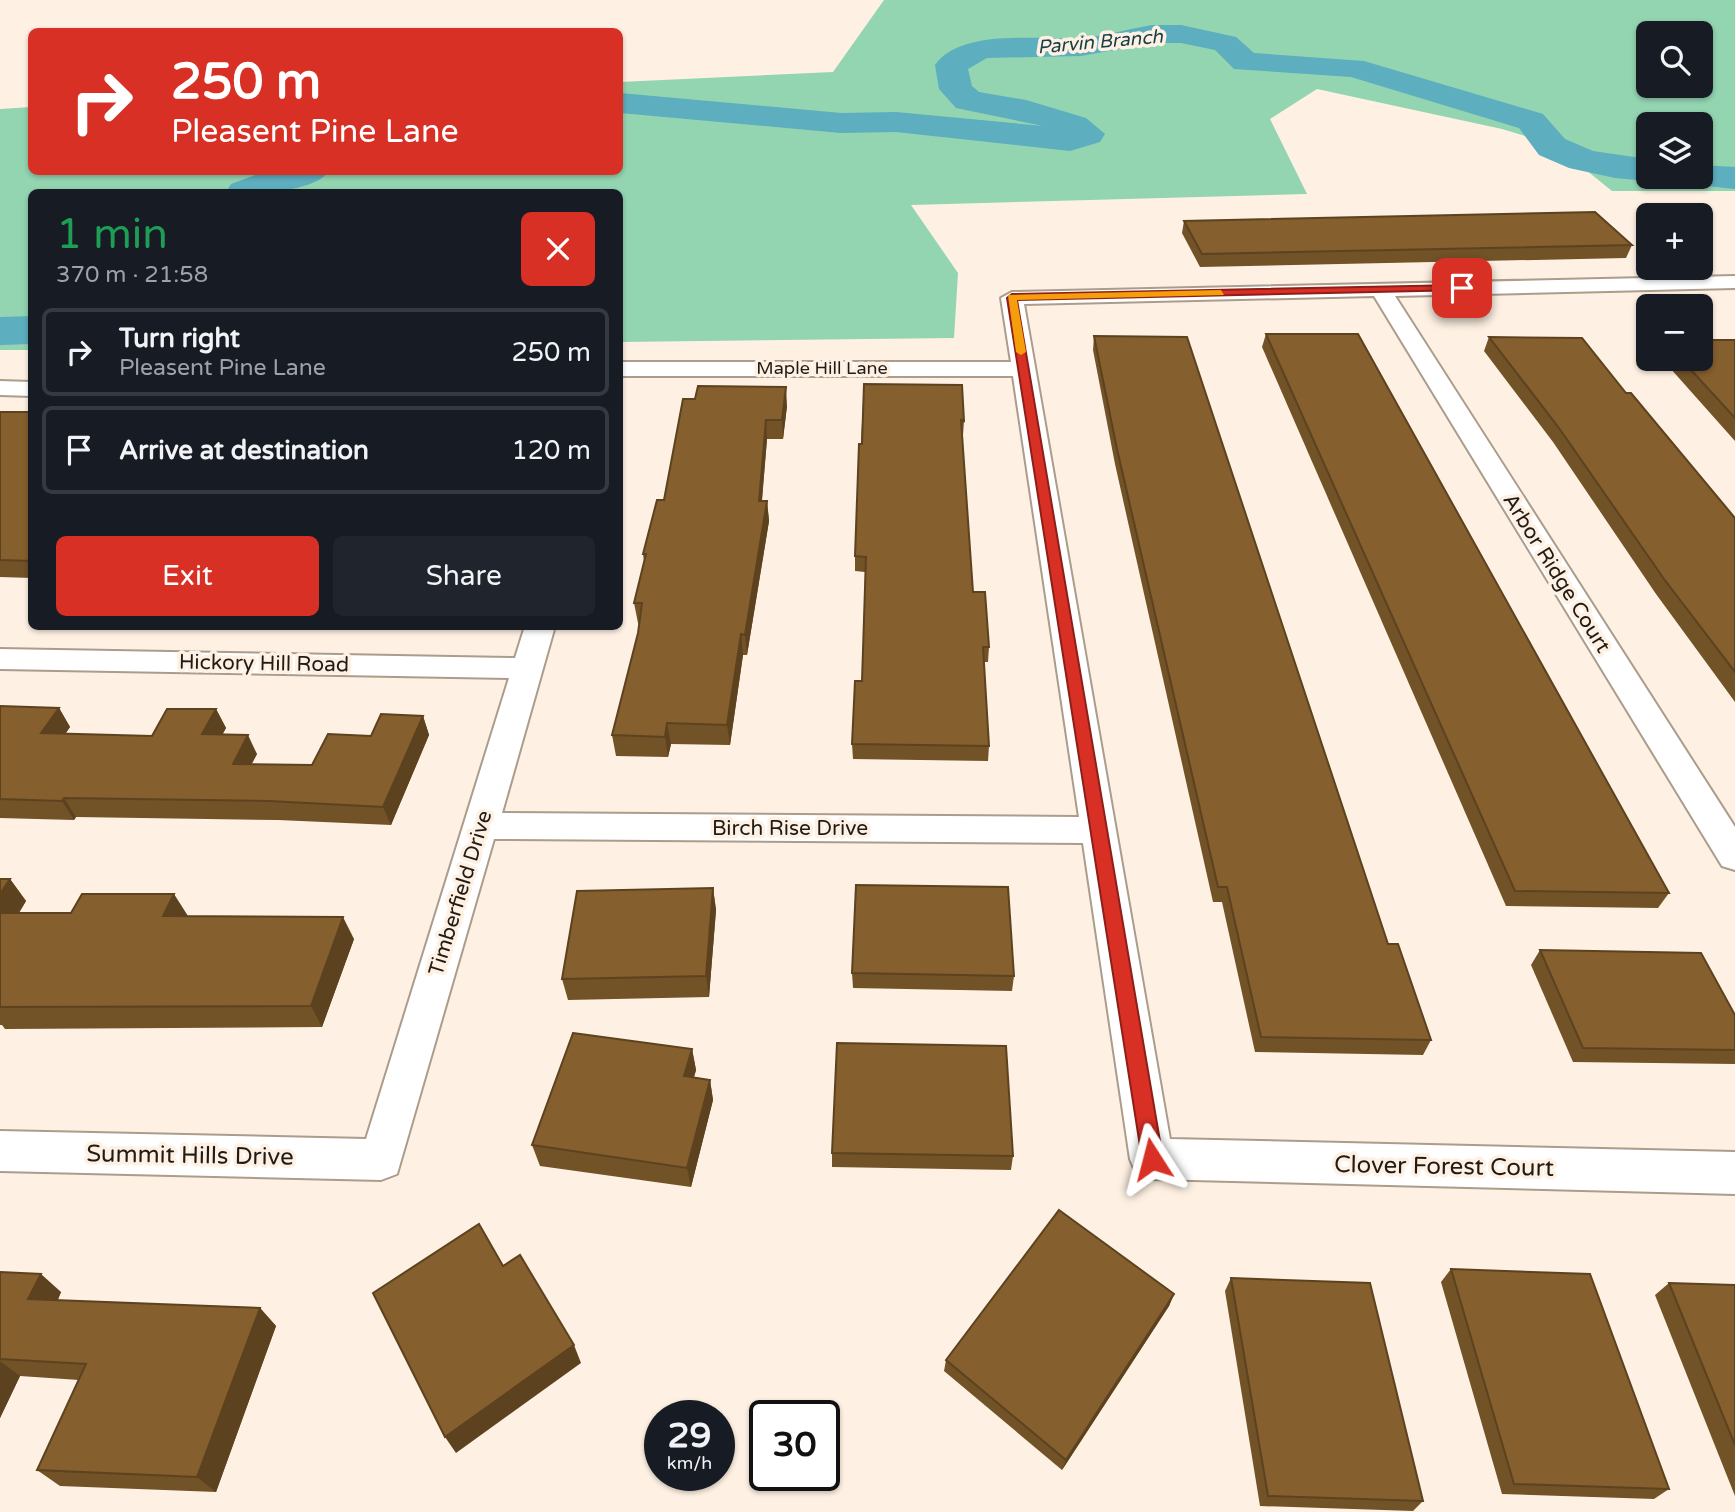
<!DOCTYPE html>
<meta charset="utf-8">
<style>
:root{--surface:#171b24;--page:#20242c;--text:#f1f3f6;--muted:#9ea1a6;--line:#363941;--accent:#d93025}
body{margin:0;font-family:"Varela Round",sans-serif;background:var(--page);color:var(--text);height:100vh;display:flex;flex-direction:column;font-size:26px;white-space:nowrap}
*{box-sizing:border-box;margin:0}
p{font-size:23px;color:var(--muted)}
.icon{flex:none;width:38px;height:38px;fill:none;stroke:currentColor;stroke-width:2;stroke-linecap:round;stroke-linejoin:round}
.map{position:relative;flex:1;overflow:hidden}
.panel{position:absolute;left:28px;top:189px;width:595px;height:441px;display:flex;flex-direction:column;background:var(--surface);border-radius:10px;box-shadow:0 2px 5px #0004}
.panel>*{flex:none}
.guide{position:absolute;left:28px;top:28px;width:595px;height:147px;border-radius:10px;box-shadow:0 2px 5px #0004;background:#d93025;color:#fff;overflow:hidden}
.buttons{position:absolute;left:1636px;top:21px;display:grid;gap:14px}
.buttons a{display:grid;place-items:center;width:77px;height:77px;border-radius:10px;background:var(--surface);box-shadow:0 2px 5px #0004;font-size:35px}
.speed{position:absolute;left:644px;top:1400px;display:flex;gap:14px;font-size:35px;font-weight:700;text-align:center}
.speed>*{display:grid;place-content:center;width:91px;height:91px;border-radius:50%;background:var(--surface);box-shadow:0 2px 5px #0004;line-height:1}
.speed small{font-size:18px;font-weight:400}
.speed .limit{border:4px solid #111;border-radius:10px;background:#fff;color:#111}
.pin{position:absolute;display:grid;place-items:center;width:60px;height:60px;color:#fff;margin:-30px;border-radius:14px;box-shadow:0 4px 10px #0006}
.me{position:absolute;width:77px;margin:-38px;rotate:351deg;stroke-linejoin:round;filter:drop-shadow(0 0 5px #0008)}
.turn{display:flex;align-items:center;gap:24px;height:147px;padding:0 28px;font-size:32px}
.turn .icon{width:91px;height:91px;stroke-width:2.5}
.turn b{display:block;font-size:49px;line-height:60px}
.round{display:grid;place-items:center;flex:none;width:74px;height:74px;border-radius:10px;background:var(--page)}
.summary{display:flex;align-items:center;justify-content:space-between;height:119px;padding:0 28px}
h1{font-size:42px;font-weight:600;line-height:52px;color:#1e9e55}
.primary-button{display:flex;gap:14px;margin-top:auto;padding:14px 28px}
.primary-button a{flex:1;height:80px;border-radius:10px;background:var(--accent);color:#fff;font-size:28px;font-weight:600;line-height:80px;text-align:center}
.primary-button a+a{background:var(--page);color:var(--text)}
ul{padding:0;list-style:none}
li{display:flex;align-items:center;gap:21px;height:88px;margin:0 14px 10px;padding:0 14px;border:4px solid var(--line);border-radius:10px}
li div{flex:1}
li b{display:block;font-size:26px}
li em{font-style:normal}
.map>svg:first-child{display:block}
.forest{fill:#93d4b1;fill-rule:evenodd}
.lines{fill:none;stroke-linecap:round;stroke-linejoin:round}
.river{fill:#5daebe;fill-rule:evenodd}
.minor-casing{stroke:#ab9c8b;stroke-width:4}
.minor{fill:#fff;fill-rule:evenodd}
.wall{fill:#725227}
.shaded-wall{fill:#5d4220}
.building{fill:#855f2d;stroke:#5d4220;stroke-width:2}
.route{fill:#d93025;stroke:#8d1f18;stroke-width:2}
.slow{fill:#f59e0b}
.labels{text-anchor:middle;stroke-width:7;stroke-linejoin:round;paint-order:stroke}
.far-street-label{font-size:18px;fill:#211b15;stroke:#fef1e3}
.far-water-label{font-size:19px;font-style:italic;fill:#194047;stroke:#fef1e3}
.street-label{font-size:21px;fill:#211b15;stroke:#fef1e3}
.near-street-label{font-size:24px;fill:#211b15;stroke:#fef1e3}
</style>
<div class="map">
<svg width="1735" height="1512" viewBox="0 0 1735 1512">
<rect width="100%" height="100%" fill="#fef1e3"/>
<path class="forest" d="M884,0H1735V191H1612L1555,145L1502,129L1317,89L1270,119L1307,194L911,205L958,273L954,338L620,342V192H32L31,350H0V109L31,107L32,172H620V82L833,72ZM1648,33H1701V86H1648ZM1648,124H1701V177H1648Z"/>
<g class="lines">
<g class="river">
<path d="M1152,25H1181L1236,37L1254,53L1364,61L1543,114L1565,139L1593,151L1648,159V177H1662L1648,181L1615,178L1569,168L1539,155L1519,128L1351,77L1234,69L1215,50L1181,43H1152L1081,56L987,58L968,69L972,86L979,92L1026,100L1086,118L1105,134L1100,142L1070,151L896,132L841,133L620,113V93L841,113L896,112L1043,126L956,108L939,89L935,65C961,28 1038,40 1078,38C1102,37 1128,29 1152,25Z"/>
<polygon points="1701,165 1735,167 1735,189 1688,184 1683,177 1701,177"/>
<path d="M263,172H328C313,193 250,194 226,192L231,184Z"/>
<polygon points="32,316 32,344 0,345 0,317"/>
</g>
<g class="minor-casing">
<g id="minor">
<polygon points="1735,276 1735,288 1395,296 1735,827 1735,870 1722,866 1374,296 1024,304 1170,1139 1735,1152 1735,1194 1152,1179 1136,1173 1130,1159 1083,843 494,839 397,1174 381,1180 0,1171 0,1131 366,1139 509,678 0,669 0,649 515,658 525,626 555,626 502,813 1079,817 1013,376 620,376 620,362 1011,362 1001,298 1012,292"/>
<polygon points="0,381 32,382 32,396 0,395"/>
</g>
</g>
<use href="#minor" class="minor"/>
</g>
<g class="wall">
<polygon points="1184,221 1632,245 1626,258 1200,267 1182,233"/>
<polygon points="1266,334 1669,893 1658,908 1506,906 1262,347"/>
<polygon points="1094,336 1388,944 1431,1040 1423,1055 1255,1052 1222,902 1213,902 1115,464 1093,350"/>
<polygon points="1489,337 1626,393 1735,518 1735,702 1656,594 1553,442 1484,351"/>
<polygon points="1735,340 1735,441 1662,359 1701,359"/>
<polygon points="864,384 964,421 963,435 962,435 973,592 989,647 988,662 984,662 989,746 988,761 853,759 852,744 862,681 865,572 855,571 855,556"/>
<polygon points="695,399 787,406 783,439 767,439 762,501 767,501 769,521 747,655 743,655 730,745 671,744 668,757 616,756 612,735 638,633 639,624 638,623 634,603 644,561 643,554 664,500"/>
<polygon points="0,412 32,412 32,578 0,577"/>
<polygon points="0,706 59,708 70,727 65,734 152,736 216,709 226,728 222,735 257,754 251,764 312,765 371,736 423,716 429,735 391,825 278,820 76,817 74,820 0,818"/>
<polygon points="0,879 10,879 26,901 19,913 187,916 354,939 322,1027 5,1029 2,1025 0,1025"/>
<polygon points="713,888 716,910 709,997 568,1000 562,979"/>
<polygon points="1540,950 1735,1015 1735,1064 1573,1062 1531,965"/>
<polygon points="852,973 1014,976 1012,991 853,988"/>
<polygon points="692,1049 696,1070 694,1077 710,1080 713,1100 691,1187 540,1166 532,1145"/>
<polygon points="832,1153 1013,1156 1011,1170 832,1167"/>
<polygon points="1451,1269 1669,1489 1654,1499 1502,1494 1441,1282"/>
<polygon points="0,1272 61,1292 58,1300 260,1308 276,1326 216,1492 60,1486 37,1470 79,1380 20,1376 0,1418"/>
<polygon points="1231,1278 1423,1501 1413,1511 1260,1506 1225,1291"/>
<polygon points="1669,1283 1735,1285 1735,1496 1655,1295"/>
<polygon points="1174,1294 1169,1306 1062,1470 944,1371 946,1360"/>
</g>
<g class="shaded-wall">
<polygon points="786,387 787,406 783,439 782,420"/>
<polygon points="766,420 767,439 760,521 759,501"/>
<polygon points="767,501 769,521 747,655 745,635"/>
<polygon points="741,634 743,655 730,745 727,725"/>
<polygon points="59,708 70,727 53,752 41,733"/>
<polygon points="216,709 226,728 212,753 202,734"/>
<polygon points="423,716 429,735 391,825 383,807"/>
<polygon points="667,723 671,744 668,757 665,737"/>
<polygon points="248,735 257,754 242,783 233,764"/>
<polygon points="64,798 76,817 74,820 62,801"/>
<polygon points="10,879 26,901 5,935 0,928 0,894"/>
<polygon points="713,888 716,910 709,997 706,976"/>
<polygon points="174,894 188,916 163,916"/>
<polygon points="343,917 354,939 322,1027 311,1006"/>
<polygon points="692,1049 696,1070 688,1097 684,1076"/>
<polygon points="710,1080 713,1100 691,1187 687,1168"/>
<polygon points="41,1274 61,1292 49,1318 28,1299"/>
<polygon points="1174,1294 1169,1306 1062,1470 1066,1460"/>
<polygon points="260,1308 276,1326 216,1492 197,1477"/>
<polygon points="574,1345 581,1363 456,1453 445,1437"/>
<polygon points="0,1361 20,1376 0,1418"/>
</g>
<g class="building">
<polygon points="1595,212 1632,245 1202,254 1184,221"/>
<polygon points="1266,334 1358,334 1669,893 1515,891"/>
<polygon points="1094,336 1187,337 1388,944 1398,944 1431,1040 1261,1037 1227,887 1218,887 1117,449"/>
<polygon points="1489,337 1582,338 1626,393 1631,393 1735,518 1735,672 1664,579 1559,428"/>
<polygon points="1701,340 1735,340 1735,418 1681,359 1701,359"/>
<polygon points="864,384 962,385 964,421 961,420 973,592 985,592 989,647 983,647 989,746 852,744 855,681 862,681 866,557 855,556 859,444 862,444"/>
<polygon points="698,386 786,387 782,420 766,420 759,501 767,501 745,635 741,634 727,725 667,723 665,737 612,735 638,633 642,603 634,603 646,554 643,554 657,500 664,500 683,399 695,399"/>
<polygon points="0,412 32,412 32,561 0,560"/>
<polygon points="0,706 59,708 41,733 152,736 167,709 216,709 202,734 248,735 233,764 312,765 328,734 371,736 381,714 423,716 383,807 269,801 64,798 62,801 0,799"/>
<polygon points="0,879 10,879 0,894"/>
<polygon points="856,885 1008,887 1014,976 852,973"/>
<polygon points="713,888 706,976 562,979 577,891"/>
<polygon points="82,894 174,894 163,916 343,917 311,1006 0,1007 0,913 71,913"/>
<polygon points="1540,950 1701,953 1735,1015 1735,1050 1583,1048"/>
<polygon points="573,1033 692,1049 684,1076 710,1080 687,1168 532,1145"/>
<polygon points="837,1043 1006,1046 1013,1156 832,1153"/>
<polygon points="1059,1210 1174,1294 1066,1460 946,1360"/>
<polygon points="479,1224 503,1266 520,1255 574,1345 445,1437 373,1293"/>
<polygon points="1451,1269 1590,1274 1669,1489 1514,1484"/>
<polygon points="0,1272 41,1274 28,1299 260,1308 197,1477 37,1470 86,1364 0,1359"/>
<polygon points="1231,1278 1370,1283 1423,1501 1268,1496"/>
<polygon points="1669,1283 1735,1285 1735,1445"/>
</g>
<polygon class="route" points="1462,285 1465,290 1017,300 1163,1159 1160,1166 1152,1169 1145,1166 1142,1159 1007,298 1012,294"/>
<polygon class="slow" points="1221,290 1224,295 1017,300 1026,352 1021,355 1016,352 1008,295"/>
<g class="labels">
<g class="far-street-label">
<text x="822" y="374">Maple Hill Lane</text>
</g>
<g class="far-water-label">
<text transform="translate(1100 41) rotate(-5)" y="7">Parvin Branch</text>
</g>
<g class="street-label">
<text transform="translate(1557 573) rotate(58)" y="7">Arbor Ridge Court</text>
<text transform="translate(264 663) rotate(1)" y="7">Hickory Hill Road</text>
<text x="790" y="835">Birch Rise Drive</text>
<text transform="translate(460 893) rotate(-73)" y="7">Timberfield Drive</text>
</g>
<g class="near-street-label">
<text transform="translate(190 1155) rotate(1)" y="8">Summit Hills Drive</text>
<text transform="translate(1444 1166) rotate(1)" y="8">Clover Forest Court</text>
</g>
</g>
</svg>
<div class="buttons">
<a><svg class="icon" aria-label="search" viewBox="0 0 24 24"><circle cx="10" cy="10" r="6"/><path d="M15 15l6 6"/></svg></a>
<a><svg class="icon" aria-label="layers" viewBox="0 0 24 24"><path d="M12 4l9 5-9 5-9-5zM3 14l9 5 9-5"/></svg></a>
<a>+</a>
<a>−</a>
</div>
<div class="speed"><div>29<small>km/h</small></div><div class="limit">30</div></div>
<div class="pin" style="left:1462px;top:288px;background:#d93025"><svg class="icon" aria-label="arrive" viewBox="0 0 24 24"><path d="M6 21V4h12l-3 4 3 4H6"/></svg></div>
<svg class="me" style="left:1152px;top:1159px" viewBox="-20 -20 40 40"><path d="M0-17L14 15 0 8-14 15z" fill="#d93025" stroke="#fff" stroke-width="4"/></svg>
<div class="guide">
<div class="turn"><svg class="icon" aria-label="right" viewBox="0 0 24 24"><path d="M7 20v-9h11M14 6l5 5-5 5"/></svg><div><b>250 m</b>Pleasent Pine Lane</div></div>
</div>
<section class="panel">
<div class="summary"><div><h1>1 min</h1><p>370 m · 21:58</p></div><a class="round" style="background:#d93025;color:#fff"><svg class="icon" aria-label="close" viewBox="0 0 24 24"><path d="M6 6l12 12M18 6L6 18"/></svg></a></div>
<ul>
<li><svg class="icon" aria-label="right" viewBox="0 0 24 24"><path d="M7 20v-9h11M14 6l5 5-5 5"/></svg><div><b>Turn right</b><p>Pleasent Pine Lane</p></div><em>250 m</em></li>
<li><svg class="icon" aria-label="arrive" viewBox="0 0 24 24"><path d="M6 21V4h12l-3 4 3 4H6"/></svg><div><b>Arrive at destination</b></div><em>120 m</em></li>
</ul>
<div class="primary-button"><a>Exit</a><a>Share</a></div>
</section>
</div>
